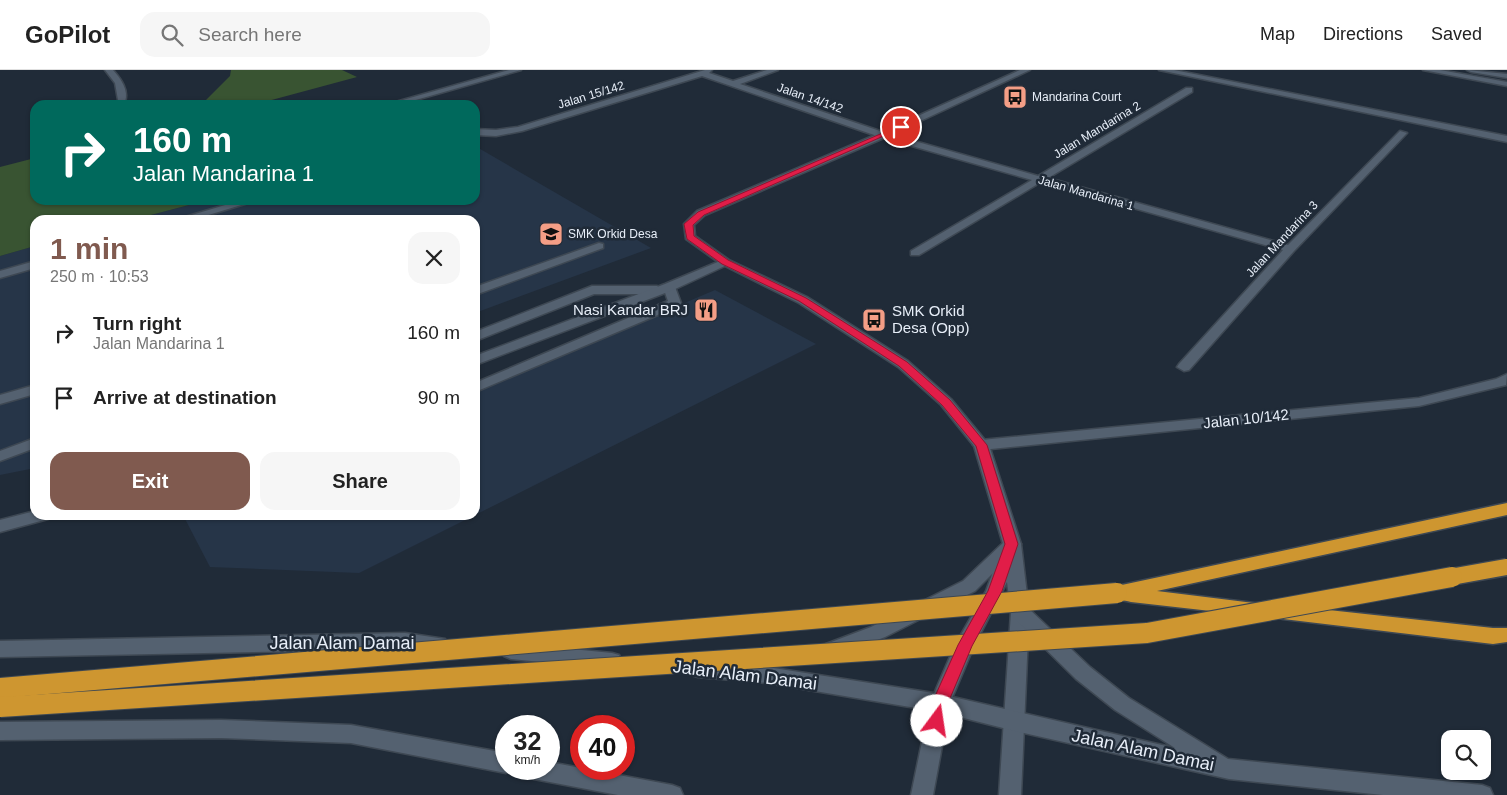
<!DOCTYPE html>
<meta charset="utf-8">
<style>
:root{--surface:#fff;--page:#f6f6f6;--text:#222;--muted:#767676;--line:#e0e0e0;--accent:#805a4f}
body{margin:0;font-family:Helvetica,sans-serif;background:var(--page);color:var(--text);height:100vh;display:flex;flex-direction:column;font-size:19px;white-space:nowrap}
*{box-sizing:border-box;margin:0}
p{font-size:16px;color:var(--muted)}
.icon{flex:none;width:28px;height:28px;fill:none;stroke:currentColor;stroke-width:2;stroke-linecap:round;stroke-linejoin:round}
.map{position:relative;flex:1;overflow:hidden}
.drawer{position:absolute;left:30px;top:145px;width:450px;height:305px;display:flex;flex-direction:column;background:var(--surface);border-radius:15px;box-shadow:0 1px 4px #0004}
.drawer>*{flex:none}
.top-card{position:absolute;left:30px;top:30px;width:450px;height:105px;border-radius:15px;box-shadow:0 1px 4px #0004;background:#00695c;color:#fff;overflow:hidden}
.buttons{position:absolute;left:1441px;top:660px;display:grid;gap:10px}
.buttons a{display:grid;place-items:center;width:50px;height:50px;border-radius:10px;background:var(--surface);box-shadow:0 1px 4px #0004;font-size:25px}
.speed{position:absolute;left:495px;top:645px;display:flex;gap:10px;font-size:25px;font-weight:700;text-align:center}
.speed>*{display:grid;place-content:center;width:65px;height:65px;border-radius:50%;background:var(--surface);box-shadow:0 1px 4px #0004;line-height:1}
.speed small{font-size:12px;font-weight:400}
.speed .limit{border:8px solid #d22;background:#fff;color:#111}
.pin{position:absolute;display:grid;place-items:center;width:42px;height:42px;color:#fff;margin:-21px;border:2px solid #fff;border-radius:50%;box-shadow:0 1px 5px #0007}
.me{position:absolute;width:55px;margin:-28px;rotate:14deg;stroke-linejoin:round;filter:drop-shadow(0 0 4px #0008)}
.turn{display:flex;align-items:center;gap:18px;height:105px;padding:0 20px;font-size:22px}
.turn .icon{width:65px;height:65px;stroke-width:2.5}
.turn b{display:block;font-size:35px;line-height:42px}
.round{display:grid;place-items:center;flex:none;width:52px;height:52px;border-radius:15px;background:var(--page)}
.overview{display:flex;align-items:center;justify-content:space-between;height:85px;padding:0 20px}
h1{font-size:30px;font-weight:700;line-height:38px;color:var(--accent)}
.primary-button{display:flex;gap:10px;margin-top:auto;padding:10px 20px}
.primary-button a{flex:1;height:58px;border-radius:15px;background:var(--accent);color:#fff;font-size:20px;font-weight:700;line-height:58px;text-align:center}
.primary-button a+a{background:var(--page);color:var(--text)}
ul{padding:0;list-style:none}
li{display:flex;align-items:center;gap:15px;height:65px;padding:0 20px}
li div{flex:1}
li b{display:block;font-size:19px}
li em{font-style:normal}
header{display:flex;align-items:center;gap:30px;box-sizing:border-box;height:70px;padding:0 25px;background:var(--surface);border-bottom:1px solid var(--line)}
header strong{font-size:24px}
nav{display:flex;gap:28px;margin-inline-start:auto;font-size:18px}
.search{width:350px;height:45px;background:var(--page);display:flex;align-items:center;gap:12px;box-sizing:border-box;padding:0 18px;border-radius:15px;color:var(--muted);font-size:19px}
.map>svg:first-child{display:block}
.built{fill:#263548}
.green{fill:#395432}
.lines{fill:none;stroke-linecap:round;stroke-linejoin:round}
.service-casing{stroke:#3e4853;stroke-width:3}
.minor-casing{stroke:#3e4853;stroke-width:3}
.tertiary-casing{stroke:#3e4853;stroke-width:3}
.secondary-casing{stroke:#3e4853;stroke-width:3}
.motorway-casing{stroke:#3e4853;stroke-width:3}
.service{fill:#546170;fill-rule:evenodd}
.minor{fill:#546170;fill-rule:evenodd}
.tertiary{fill:#546170;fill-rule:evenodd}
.secondary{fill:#546170;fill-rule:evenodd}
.motorway{fill:#ce9630;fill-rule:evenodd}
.motorway-bridge-far1-casing{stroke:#3e4853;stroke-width:19;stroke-linecap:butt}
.motorway-bridge-casing{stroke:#3e4853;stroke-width:22;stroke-linecap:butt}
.motorway-bridge-far1{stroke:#ce9630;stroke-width:16}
.motorway-bridge{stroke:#ce9630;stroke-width:20}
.route{fill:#e11d48;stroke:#92132f}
.labels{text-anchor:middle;stroke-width:5;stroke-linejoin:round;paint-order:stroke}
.far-street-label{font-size:12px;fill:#e7eef8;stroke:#202b38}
.far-poi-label{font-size:12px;fill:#e7eef8;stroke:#202b38;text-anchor:start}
.poi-label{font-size:15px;fill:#e7eef8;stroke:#202b38;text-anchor:end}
.street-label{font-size:15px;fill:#e7eef8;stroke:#202b38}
.near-street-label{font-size:18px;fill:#e7eef8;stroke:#202b38}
</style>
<header>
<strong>GoPilot</strong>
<div class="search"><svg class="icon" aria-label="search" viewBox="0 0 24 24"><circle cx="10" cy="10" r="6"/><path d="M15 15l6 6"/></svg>Search here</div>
<nav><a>Map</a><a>Directions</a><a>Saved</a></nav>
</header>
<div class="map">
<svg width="1507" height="725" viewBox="0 0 1507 725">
<rect width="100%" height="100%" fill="#202b38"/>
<g class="built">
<polygon points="475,76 651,178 475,243 475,150 132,150 208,130 475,130"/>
<polygon points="35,176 35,398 0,405 0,186"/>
<polygon points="715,220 816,274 475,445 475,322"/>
<polygon points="183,445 475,445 359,503 210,497"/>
</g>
<g class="green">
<polygon points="231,0 342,0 357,7 253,35 201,35 230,6"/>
<polygon points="35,88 35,130 208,130 132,150 35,150 35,176 0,186 0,97"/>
</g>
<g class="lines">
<g class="service-casing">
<g id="service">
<polygon points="1159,0 1174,0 1507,66 1507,72"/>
<polygon points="1423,0 1440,0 1507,12 1507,16"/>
<polygon points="242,130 258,130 192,150 175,150"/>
<polygon points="599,173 603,174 603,178 475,225 475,217"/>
<polygon points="35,191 35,198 0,208 0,201"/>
<polygon points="669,213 675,217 681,233 679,236 475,322 475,313 668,231 663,217"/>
<polygon points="592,216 657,216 663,220 657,224 594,224 475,271 475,262"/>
<polygon points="35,315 35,324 0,334 0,325"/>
<polygon points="35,368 35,378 0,391 0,381"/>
</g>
</g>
<g class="minor-casing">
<g id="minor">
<path d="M105,0H113C121,9 129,20 125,32L118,30L115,13Z"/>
<polygon points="509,0 521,0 398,35 385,35"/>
<polygon points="705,0 712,0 709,3 733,11 767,0 778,0 740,14 886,63 1038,106 1186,18 1192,18 1192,22 1048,108 1288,175 1400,61 1407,63 1294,181 1189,300 1184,301 1177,297 1179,294 1283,180 1041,112 919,185 911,185 911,181 1032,110 880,67 702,6 522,61 496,66 475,65 475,59 496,60 518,57"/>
<polygon points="1467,0 1507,4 1507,8 1471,2"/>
<polygon points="725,189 731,192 729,194 673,220 475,295 475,286 665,214"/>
<polygon points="1507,304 1506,315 1419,336 981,380 973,375 981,370 1419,328 1496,309"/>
<polygon points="35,441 35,445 50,445 48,449 0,462 0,450"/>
</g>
</g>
<g class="tertiary-casing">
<polygon id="tertiary" points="1020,0 1030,0 886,67 705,145 694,155 695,166 729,190 807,227 908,291 951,329 989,375 1021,474 1029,542 1021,725 999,725 1011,542 1007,512 974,576 950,633 933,725 911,725 930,633 955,575 986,521 1003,474 974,376 941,335 898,297 799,233 721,194 686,169 684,154 697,141 880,63"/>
</g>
<g class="secondary-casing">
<g id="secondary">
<polygon points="1012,468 1018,470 1021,474 1018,478 975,521 885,567 833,587 826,584 823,579 826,574 871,557 963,511 1006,470"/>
<polygon points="1020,535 1027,537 1090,597 1129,628 1228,689 1482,715 1490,718 1493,725 1383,725 1229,709 1015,661 940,642 767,613 698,607 691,605 688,599 691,593 698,591 767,597 940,624 1175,678 1115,640 1076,609 1013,547 1011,542 1013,537"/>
<polygon points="405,563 445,569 448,574 445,579 438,582 405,579 0,587 0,571"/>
<polygon points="511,573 612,583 619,585 622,591 619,597 612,599 511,589 504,586 501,581 504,576"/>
<polygon points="221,650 351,655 506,683 506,699 514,699 506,703 351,673 221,668 0,670 0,652"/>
<polygon points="549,692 672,715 680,718 683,725 618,725 534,709 526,706 523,699 549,699"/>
</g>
</g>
<g class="motorway-casing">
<g id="motorway">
<path d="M1507,433V445L1157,521L1262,534L1264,539L1262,544L1255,546L1131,532C1123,530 1118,530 1110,528L1108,523L1110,518L1117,516Z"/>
<polygon points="1283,535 1493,558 1507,558 1507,572 1493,574 1283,549 1276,547 1274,542 1276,537"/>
</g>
</g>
<use href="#service" class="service"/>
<use href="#minor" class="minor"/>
<use href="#tertiary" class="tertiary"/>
<use href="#secondary" class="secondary"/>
<use href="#motorway" class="motorway"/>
<g class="motorway-bridge-far1-casing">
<polyline id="motorway-bridge-far1" points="1445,508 1507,497"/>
</g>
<g class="motorway-bridge-casing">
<g id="motorway-bridge">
<polyline points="0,618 1117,523"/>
<polyline points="0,637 1147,563 1452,507"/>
</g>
</g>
<use href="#motorway-bridge-far1" class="motorway-bridge-far1"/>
<use href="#motorway-bridge" class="motorway-bridge"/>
</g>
<polygon class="route" points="899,56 904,57 704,145 693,155 694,166 728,190 806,228 907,292 950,330 987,375 1018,474 1002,521 972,576 948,633 942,656 937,658 931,656 929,651 932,633 958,575 988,521 1005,474 976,376 942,335 899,296 799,231 722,194 687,169 684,154 698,142"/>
<defs>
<g id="bus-square" transform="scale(1.25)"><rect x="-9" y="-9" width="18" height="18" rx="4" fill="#f49e86" stroke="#202b38"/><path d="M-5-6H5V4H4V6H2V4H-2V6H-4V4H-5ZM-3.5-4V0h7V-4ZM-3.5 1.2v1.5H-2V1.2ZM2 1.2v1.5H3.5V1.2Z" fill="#111"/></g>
<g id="school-square" transform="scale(1.25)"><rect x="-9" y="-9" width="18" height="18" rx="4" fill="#f49e86" stroke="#202b38"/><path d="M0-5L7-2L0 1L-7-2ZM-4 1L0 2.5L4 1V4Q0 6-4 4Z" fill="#111"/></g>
<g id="restaurant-square" transform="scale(1.25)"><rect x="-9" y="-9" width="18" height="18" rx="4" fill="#f49e86" stroke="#202b38"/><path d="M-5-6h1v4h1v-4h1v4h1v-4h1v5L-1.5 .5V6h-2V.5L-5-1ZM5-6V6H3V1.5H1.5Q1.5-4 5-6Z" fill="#111"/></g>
</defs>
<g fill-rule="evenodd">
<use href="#bus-square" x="1015" y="27"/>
<use href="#school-square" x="551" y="164"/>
<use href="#restaurant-square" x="706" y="240"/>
<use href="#bus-square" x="874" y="250"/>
</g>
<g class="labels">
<g class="far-street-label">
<text transform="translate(591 25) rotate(-17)" y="4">Jalan 15/142</text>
<text transform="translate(810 28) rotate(19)" y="4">Jalan 14/142</text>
<text transform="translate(1097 60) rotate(-31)" y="4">Jalan Mandarina 2</text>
<text transform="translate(1086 123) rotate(16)" y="4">Jalan Mandarina 1</text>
<text transform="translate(1282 169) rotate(-47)" y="4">Jalan Mandarina 3</text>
</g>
<g class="far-poi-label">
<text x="1032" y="31">Mandarina Court</text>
<text x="568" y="168">SMK Orkid Desa</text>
</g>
<g class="poi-label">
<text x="688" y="245">Nasi Kandar BRJ</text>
<text x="892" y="246" text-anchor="start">SMK Orkid<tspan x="892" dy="17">Desa (Opp)</tspan></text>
</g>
<g class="street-label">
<text transform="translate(1246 349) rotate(-6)" y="5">Jalan 10/142</text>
</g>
<g class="near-street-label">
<text x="342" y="579">Jalan Alam Damai</text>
<text transform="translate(745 605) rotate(7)" y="6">Jalan Alam Damai</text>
<text transform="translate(1143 680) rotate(12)" y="6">Jalan Alam Damai</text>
</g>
</g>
</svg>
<div class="buttons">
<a><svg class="icon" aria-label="search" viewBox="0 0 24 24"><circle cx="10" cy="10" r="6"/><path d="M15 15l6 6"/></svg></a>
</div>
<div class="speed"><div>32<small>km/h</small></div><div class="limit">40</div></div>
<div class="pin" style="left:901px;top:57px;background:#d93025"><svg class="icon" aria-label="arrive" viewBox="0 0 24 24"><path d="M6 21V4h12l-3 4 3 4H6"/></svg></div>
<svg class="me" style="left:937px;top:651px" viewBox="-20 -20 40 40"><circle r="19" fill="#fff"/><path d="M0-13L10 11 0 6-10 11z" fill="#e11d48"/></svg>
<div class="top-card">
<div class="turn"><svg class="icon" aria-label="right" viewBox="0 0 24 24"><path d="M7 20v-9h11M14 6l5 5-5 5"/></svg><div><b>160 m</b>Jalan Mandarina 1</div></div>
</div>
<section class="drawer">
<div class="overview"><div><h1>1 min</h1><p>250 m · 10:53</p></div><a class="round"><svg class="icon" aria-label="close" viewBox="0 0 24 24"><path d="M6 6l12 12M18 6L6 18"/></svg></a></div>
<ul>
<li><svg class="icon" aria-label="right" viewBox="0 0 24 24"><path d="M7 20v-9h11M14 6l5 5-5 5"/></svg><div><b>Turn right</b><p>Jalan Mandarina 1</p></div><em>160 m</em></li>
<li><svg class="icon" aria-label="arrive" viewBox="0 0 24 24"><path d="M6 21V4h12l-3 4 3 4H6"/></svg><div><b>Arrive at destination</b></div><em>90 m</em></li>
</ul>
<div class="primary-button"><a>Exit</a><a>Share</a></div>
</section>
</div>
